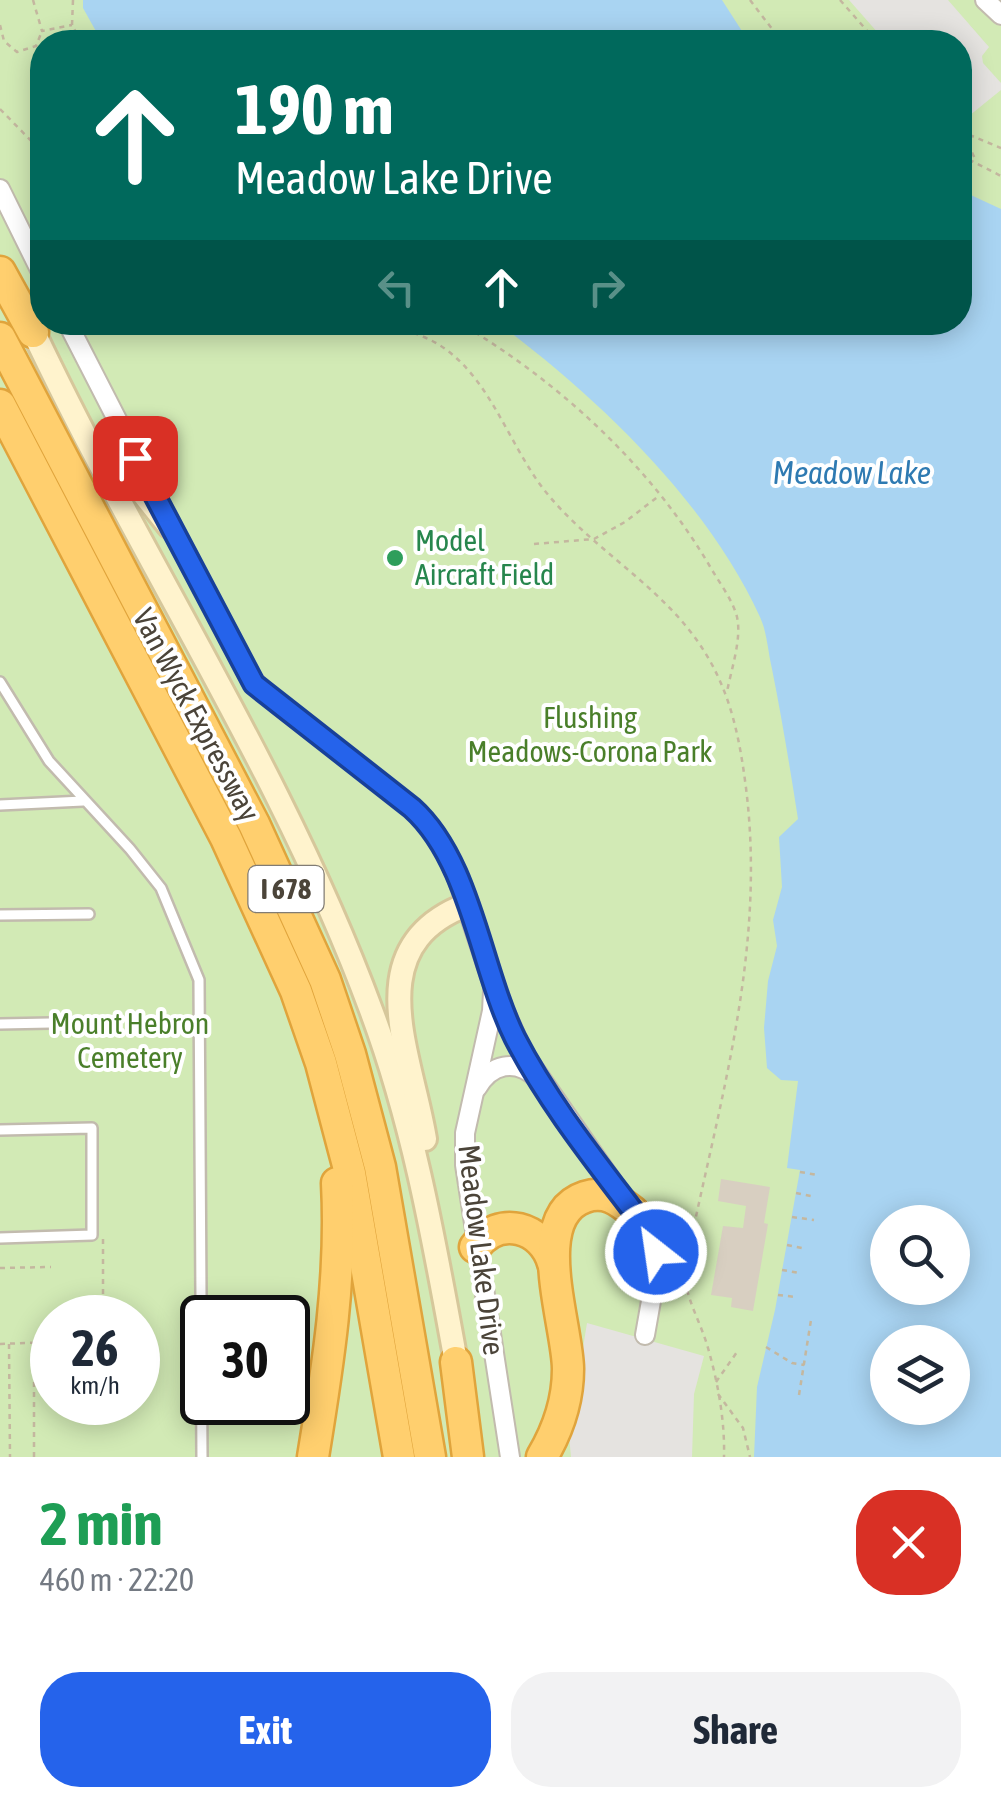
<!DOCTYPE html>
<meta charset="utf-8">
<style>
:root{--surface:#fff;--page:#f2f2f3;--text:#1f2937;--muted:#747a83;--accent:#2563eb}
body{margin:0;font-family:"Asap Condensed",sans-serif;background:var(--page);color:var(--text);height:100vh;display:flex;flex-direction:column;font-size:38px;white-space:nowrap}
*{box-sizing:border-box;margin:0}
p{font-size:32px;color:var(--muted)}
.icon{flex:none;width:55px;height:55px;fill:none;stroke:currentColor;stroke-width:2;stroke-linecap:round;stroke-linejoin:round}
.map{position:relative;height:1457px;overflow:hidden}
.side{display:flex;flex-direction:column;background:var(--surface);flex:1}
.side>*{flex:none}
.top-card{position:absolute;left:30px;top:30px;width:942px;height:305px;border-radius:40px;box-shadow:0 5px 25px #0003;background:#00695c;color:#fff;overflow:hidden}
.fabs{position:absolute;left:870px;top:1205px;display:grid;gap:20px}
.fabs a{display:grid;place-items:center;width:100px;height:100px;border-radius:50%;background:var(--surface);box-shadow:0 5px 25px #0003;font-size:50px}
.speed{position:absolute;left:30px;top:1295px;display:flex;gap:20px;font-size:50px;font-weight:700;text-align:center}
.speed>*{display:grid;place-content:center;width:130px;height:130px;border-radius:50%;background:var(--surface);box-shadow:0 5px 25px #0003;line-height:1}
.speed small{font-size:25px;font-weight:400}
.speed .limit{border:5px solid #111;border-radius:15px;background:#fff;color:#111}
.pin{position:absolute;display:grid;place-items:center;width:85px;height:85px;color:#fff;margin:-42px;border-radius:20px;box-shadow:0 5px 15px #0006}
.me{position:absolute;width:110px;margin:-55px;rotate:330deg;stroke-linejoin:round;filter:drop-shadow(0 0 8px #0008)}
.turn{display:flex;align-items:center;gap:35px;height:210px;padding:0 40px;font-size:45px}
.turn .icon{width:130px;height:130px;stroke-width:2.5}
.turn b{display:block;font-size:70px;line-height:85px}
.lanes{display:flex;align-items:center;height:95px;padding:0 40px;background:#0003;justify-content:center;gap:50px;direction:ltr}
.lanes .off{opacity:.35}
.round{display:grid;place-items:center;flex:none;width:105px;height:105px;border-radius:40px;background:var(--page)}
.head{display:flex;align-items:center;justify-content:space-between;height:170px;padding:0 40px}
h1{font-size:60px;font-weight:700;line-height:75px;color:#1e9e55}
.cta{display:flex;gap:20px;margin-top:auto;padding:20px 40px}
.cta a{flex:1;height:115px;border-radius:40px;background:var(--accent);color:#fff;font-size:40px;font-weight:700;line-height:115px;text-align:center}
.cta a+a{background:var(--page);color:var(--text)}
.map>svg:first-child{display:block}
.green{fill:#d2eab5;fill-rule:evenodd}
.parking{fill:#e5e3e0}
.water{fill:#a9d4f2;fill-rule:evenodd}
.building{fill:#d8cfc1}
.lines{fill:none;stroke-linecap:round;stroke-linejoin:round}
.lane-casing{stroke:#c2bbae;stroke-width:14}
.street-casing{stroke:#c2bbae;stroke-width:22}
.secondary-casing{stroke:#d6c79b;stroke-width:28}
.highway-casing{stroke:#e0a43c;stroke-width:35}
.path{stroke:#c4b79f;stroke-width:2.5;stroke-dasharray:5 5;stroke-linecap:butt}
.lane{stroke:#fff;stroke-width:9}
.street{stroke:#fff;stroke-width:18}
.secondary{stroke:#fff3cd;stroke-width:22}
.highway{stroke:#ffcf6e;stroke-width:30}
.route-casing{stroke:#184099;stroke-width:25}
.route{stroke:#2563eb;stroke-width:18}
.leisure-dot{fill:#2e9e5b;stroke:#fff;stroke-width:4}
.labels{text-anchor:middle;stroke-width:8;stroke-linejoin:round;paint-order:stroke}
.shield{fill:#fff;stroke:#817c74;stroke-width:2.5}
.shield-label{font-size:28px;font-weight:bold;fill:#4b4439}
.leisure-label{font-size:30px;fill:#27864d;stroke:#fff;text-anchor:start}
.street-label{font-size:30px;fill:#4b4439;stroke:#fff}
.park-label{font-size:30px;fill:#4a7f2a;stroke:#fff}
.water-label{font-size:32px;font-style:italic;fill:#2e7ab2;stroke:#fff}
</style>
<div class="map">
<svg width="1001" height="1457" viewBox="0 0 1001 1457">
<rect width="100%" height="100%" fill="#f6f3ec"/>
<path class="green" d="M0,0H1001V1457H0ZM42,42H960V322H42ZM888,1222H952V1288H888ZM52,1318H138V1402H52ZM202,1318H288V1402H202ZM888,1342H952V1408H888Z"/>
<g class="parking">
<polygon points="849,0 948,0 989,47 982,56 983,63 1001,83 1001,90 964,120 960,120 960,42 886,42"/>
<polygon points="587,1323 704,1356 694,1394 692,1457 571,1457 569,1435"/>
</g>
<g class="water">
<polygon points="83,0 722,0 749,42 102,42 83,8"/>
<path d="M960,190L1001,209V1457H754L757,1387L775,1310L800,1170L787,1168L798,1081L781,1080L767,1068L764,1028L768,981L777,946L773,920L782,887L779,837L798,819C790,768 782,719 772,669C768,652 767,632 760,617C707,501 598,398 498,323L960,322ZM888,1222H952V1288H888ZM888,1342H952V1408H888Z"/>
</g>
<polygon class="building" points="721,1179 770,1187 764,1223 768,1224 753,1311 731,1307 732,1298 711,1295 723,1226 743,1228 746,1206 718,1201"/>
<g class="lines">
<g class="lane-casing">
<g id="lane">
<polyline points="0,682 49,761 130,849 161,888 199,980 202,1457"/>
<polyline points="0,805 83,801"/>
<polyline points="0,915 89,914"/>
<polyline points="0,1024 101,1022"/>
<polyline points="0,1130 92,1128 92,1235 0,1238"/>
</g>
</g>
<g class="street-casing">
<g id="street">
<polyline points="985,0 1001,15"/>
<polyline points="0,189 42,274"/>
<polyline points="67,322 248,675 277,704 412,808 435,832 456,875 493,985 524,1054 651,1237 657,1267 645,1335"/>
<polyline points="493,991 492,1011 465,1133 465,1165 510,1457"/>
<path d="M477,1088C491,1064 515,1058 537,1078"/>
</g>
</g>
<g class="secondary-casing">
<g id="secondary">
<path d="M27,318C135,551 282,768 371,1010C416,1130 436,1253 459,1378"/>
<polyline points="103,443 169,526"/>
<path d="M425,1139C411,1053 357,947 466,905"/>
</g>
</g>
<g class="highway-casing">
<g id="highway">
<polyline points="0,272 33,332"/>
<polyline points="0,338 254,824 325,980 350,1054 380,1167 430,1457"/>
<polyline points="0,405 226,838 296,991 321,1063 350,1173 399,1457"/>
<path d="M475,1247C499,1214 543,1227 553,1263"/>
<polyline points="456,1362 468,1457"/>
<path d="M313,1457C328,1365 342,1277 337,1183"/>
<path d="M542,1457C558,1430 568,1401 568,1369C568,1326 527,1216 585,1197C605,1190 618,1200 633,1212"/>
</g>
</g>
<g class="path">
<polyline points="33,0 42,31 72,25"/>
<polyline points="73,0 72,25 81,42"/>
<polyline points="750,0 782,42"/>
<polyline points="840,0 877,42"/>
<polyline points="0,25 4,41 17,52 36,46 42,31"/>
<polyline points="0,109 42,152"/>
<polyline points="962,120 963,132"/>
<polyline points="960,131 1001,148"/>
<polyline points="960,141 963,133 976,161"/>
<polyline points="960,155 1001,176"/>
<path d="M375,322C389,326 405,329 419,335C486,360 504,439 545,491C589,546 655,582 696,639C729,685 739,733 746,788C767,956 716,1111 684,1274C687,1301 701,1323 708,1348C718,1383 725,1421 724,1457"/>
<path d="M458,322C560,382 653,468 712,570C721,585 733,601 737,617C742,639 731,670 727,692"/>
<polyline points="534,544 594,539 625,522 660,495"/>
<polyline points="800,1172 818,1175"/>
<polyline points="796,1193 815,1197"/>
<polyline points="792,1217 814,1220"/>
<polyline points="103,1239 103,1318"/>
<polyline points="787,1245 806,1249"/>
<polyline points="0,1268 51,1267"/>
<polyline points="782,1270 800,1273"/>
<polyline points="778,1295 796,1297"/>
<polyline points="0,1344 52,1342"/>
<polyline points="9,1344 10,1457"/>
<polyline points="766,1347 792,1363 804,1365"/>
<polyline points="716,1382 737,1352"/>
<polyline points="718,1394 743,1428 750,1457"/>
<polyline points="799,1395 811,1320"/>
<polyline points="34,1457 34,1343"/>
</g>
<use href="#lane" class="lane"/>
<use href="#street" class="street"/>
<use href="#secondary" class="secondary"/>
<use href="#highway" class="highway"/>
</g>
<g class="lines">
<g class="route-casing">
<path id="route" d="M135,458L254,684L412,808C471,861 480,967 515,1038C550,1106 601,1168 646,1228L656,1252"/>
</g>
<use href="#route" class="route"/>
</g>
<circle class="leisure-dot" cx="395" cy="558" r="10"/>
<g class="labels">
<rect class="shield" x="248.5" y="866" width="75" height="46" rx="8"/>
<g class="shield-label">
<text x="286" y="899">I 678</text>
</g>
<g class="leisure-label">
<text x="415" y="551">Model<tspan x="415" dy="34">Aircraft Field</tspan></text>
</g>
<g class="street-label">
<text transform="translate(196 715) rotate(62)" y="10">Van Wyck Expressway</text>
<text transform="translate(481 1250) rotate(83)" y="10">Meadow Lake Drive</text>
</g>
<g class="park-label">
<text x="590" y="728">Flushing<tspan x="590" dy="34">Meadows-Corona Park</tspan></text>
<text x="130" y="1034">Mount Hebron<tspan x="130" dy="34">Cemetery</tspan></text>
</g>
<g class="water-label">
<text x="852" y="484">Meadow Lake</text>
</g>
</g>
</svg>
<div class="fabs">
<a><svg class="icon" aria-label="search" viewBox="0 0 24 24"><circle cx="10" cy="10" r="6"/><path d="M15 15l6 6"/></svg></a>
<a><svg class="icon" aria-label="layers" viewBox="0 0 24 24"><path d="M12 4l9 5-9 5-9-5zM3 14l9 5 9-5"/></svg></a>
</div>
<div class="speed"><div>26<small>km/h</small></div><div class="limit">30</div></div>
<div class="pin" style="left:135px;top:458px;background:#d93025"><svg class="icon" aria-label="arrive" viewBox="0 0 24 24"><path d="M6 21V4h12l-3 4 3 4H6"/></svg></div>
<svg class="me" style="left:656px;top:1252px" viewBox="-20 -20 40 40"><circle r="17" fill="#2563eb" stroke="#fff" stroke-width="3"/><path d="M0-11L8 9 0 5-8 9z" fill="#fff"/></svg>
<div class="top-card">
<div class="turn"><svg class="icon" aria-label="ahead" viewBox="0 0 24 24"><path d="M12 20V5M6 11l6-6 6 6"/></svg><div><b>190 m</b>Meadow Lake Drive</div></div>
<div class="lanes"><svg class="icon off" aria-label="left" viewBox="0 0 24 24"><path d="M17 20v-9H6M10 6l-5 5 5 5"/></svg><svg class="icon" aria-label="ahead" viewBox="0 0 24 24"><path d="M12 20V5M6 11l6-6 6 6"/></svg><svg class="icon off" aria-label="right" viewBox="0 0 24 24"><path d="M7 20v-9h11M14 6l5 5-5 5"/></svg></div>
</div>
</div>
<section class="side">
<div class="head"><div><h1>2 min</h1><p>460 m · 22:20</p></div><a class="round" style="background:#d93025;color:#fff"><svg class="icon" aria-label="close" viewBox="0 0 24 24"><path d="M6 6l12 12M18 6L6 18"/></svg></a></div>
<div class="cta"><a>Exit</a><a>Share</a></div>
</section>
